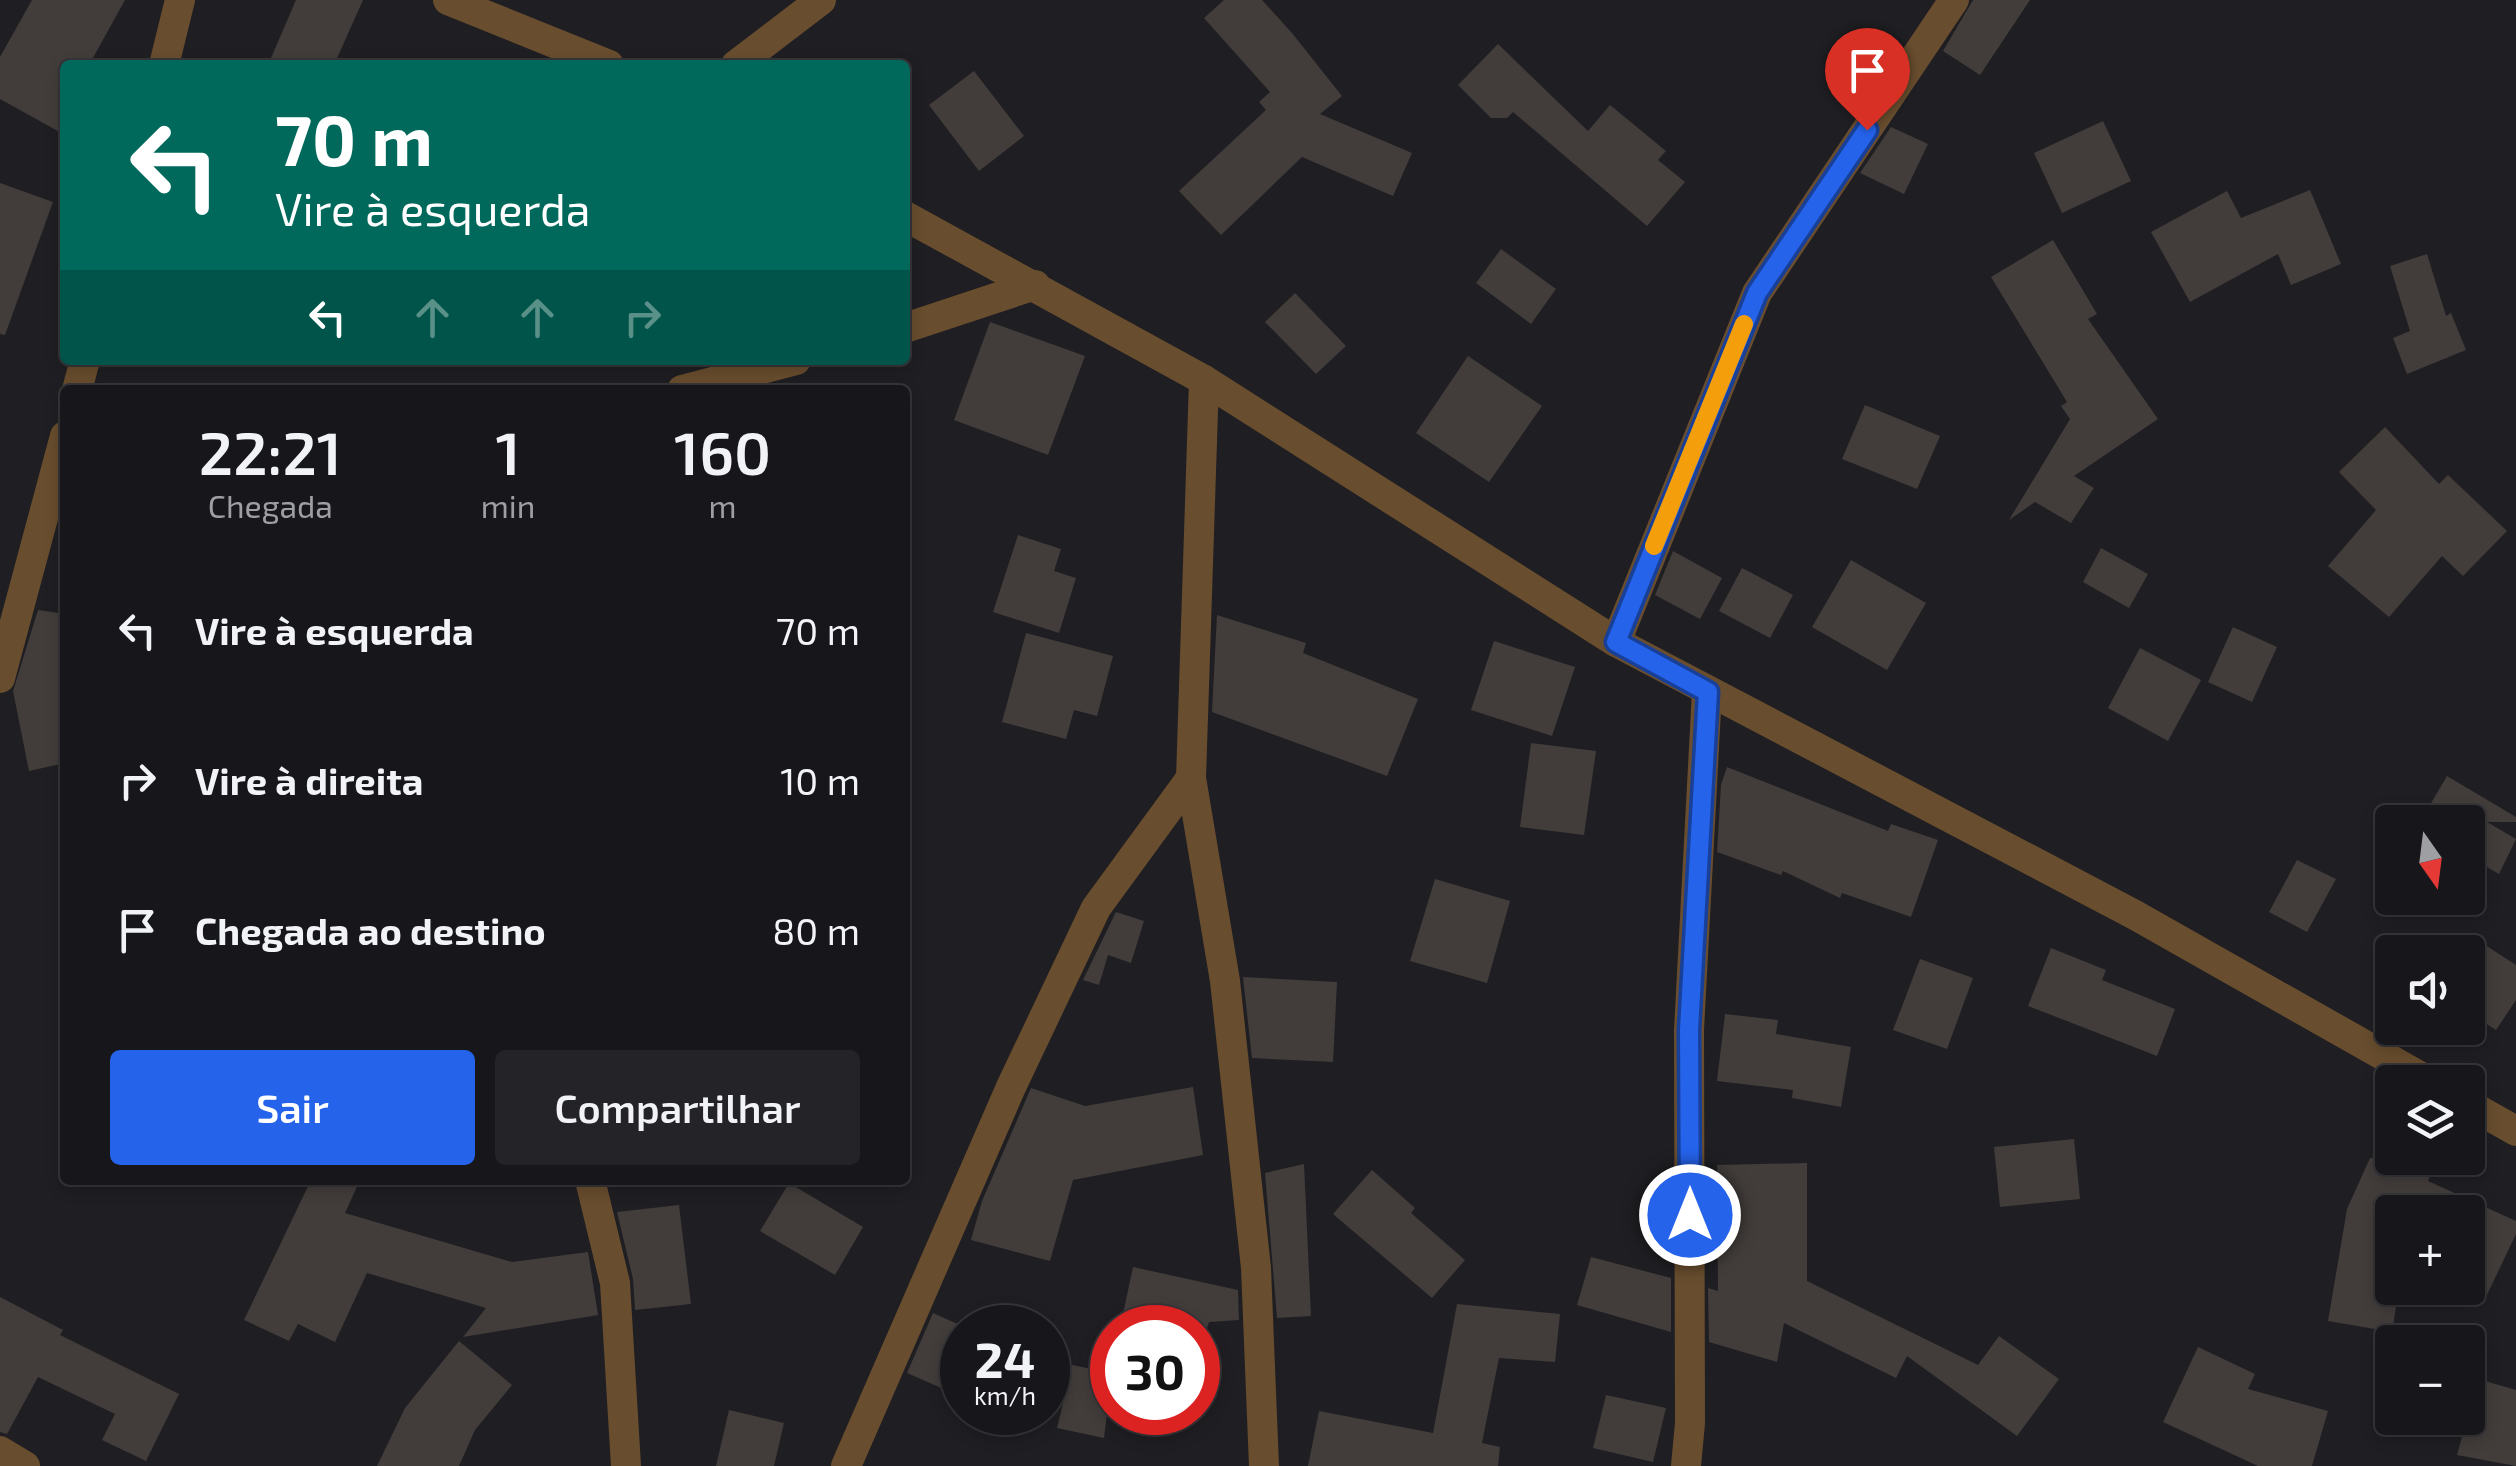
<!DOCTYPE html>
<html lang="pt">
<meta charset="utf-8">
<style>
:root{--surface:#17161a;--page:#242327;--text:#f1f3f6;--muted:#9e9fa2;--line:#363539;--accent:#2563eb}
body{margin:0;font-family:"Exo 2",sans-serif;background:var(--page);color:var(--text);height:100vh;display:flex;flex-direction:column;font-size:38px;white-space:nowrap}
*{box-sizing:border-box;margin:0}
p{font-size:32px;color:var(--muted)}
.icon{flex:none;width:55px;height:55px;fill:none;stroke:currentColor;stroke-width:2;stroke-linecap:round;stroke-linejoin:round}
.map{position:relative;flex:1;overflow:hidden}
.side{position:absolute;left:60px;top:385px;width:850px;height:800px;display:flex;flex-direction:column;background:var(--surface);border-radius:10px;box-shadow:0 5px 15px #0003,0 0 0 2px var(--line)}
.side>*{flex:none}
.top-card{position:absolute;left:60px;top:60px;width:850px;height:305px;border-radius:10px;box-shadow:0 5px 15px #0003,0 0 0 2px var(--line);background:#00695c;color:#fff;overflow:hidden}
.needle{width:65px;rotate:166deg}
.tools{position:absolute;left:2375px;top:805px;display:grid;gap:20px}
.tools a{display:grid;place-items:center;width:110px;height:110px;border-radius:10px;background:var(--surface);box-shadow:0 5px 15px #0003,0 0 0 2px var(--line);font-size:50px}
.speed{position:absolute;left:940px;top:1305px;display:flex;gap:20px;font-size:50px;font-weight:700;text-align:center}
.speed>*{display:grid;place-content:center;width:130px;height:130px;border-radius:50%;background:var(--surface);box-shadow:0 5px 15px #0003,0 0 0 2px var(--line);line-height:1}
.speed small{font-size:25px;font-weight:400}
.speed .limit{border:15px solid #d22;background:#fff;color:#111}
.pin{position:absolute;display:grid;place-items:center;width:85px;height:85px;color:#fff;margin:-102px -42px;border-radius:50% 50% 50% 0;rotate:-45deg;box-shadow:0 0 10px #0007}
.pin .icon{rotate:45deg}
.me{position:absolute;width:110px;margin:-55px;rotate:0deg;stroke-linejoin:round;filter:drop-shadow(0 0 8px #0008)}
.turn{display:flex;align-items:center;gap:35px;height:210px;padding:0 50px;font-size:45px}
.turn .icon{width:130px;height:130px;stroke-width:2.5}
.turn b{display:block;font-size:70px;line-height:85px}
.lanes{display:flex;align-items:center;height:95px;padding:0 50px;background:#0003;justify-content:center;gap:50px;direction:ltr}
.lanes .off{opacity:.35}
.eta{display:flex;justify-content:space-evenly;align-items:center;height:170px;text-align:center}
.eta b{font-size:60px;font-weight:600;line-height:70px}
.cta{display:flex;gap:20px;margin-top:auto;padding:20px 50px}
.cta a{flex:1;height:115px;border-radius:10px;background:var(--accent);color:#fff;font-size:40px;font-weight:600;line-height:115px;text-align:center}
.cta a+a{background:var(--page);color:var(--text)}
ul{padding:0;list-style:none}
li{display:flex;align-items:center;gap:30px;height:150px;padding:0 50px}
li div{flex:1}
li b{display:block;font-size:38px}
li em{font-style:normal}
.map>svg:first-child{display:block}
.building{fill:#423d3b}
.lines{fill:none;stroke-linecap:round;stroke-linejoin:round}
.street{stroke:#684d2e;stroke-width:30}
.route-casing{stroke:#184099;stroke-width:25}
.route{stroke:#2563eb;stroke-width:18}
.slow{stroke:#f59e0b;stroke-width:18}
</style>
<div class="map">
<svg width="2516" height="1466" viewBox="0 0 2516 1466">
<rect width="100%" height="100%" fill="#1f1e22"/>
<g class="building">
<polygon points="32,0 125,0 89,65 65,65 65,135 0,99 0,57"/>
<polygon points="296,0 363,0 334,65 268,65"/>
<polygon points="1224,0 1262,0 1292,33 1342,96 1320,114 1412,153 1393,196 1302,157 1221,235 1179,191 1266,110 1259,102 1270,92 1204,18"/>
<polygon points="1973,0 2030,0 1980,75 1943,51"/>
<polygon points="1498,44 1588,131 1610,105 1666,151 1658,160 1685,182 1647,226 1513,112 1507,118 1491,118 1458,85"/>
<polygon points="974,71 1024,136 979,171 929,105"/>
<polygon points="2103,121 2131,181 2062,213 2034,153"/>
<polygon points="1891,127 1928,144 1904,194 1860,173"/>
<polygon points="0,183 53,202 5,335 0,334"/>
<polygon points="2310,190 2341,264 2291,285 2278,254 2190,302 2151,232 2227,191 2241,218"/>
<polygon points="2053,240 2097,314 2088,319 2158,419 2074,476 2094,488 2071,523 2035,502 2009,520 2070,419 2061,406 2067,402 1991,277"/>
<polygon points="1501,249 1556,289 1531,324 1476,283"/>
<polygon points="2427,254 2446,316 2451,313 2466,350 2407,374 2393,338 2410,331 2390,266"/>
<polygon points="1295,293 1346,346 1316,374 1265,322"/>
<polygon points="990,322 1085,356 1048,455 954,420"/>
<polygon points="1468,356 1542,406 1489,482 1416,433"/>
<polygon points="1865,405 1940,436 1917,489 1842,459"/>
<polygon points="2385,427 2439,484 2448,475 2507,531 2463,576 2442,556 2389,617 2328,566 2376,510 2339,472"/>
<polygon points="1018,535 1061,549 1054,571 1076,578 1059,633 993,612"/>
<polygon points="2101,548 2148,574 2129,608 2083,582"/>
<polygon points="1673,551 1722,578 1700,619 1655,595"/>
<polygon points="1851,560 1926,603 1887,670 1812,627"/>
<polygon points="1742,568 1793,595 1770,638 1719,611"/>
<polygon points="38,610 65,614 65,763 29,771 13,691"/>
<polygon points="1217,615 1306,643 1303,653 1418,699 1387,776 1212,712"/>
<polygon points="2233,627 2277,647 2252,702 2208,682"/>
<polygon points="1026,633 1113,656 1097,716 1074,710 1066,739 1002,722"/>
<polygon points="1494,641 1575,667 1552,736 1471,710"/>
<polygon points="2140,648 2201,680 2168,741 2108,708"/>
<polygon points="1531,743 1596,751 1584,835 1520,827"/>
<polygon points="1727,767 1888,831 1891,824 1938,840 1911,917 1842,893 1840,898 1783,871 1781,875 1717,852 1721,785"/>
<polygon points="2447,776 2516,817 2516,822 2487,822 2516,839 2499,874 2468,856 2468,822 2420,822"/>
<polygon points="2297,860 2336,879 2307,932 2269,912"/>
<polygon points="1435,879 1510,901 1487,983 1410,961"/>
<polygon points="1116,912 1144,921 1131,963 1108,955 1099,985 1083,980"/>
<polygon points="2468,934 2516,965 2516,1000 2496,1030 2468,1012"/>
<polygon points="2051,948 2106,970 2102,980 2175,1009 2157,1056 2028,1006"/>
<polygon points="1920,959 1973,978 1947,1049 1893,1030"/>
<polygon points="1243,977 1337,982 1333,1062 1252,1058"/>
<polygon points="1725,1014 1778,1020 1776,1034 1851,1047 1841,1107 1792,1098 1793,1090 1717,1081"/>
<polygon points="1193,1087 1203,1155 1073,1180 1050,1261 971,1240 982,1201 1031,1088 1085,1106"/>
<polygon points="2074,1139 2080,1199 2000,1207 1994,1147"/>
<polygon points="2370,1158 2438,1158 2428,1181 2516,1221 2516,1234 2486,1297 2466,1288 2468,1212 2392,1212 2392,1288 2399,1288 2392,1332 2328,1321 2347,1209"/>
<polygon points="1807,1163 1807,1281 1978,1365 1999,1336 2059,1379 2017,1436 1907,1356 1896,1378 1784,1323 1777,1362 1709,1342 1708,1288 1718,1291 1717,1165"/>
<polygon points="1304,1164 1311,1316 1277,1318 1265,1173"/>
<polygon points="1372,1170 1415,1208 1411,1213 1465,1260 1432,1298 1333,1214"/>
<polygon points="311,1180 360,1180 345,1213 512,1262 588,1252 598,1315 463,1337 486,1308 367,1273 335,1342 298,1324 289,1341 244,1320"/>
<polygon points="789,1183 863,1227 835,1275 760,1231"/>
<polygon points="679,1205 691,1304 635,1310 633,1279 617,1212"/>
<polygon points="1591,1257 1671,1278 1671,1332 1577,1305"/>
<polygon points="1133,1267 1238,1290 1239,1320 1209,1322 1207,1328 1120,1328"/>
<polygon points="0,1297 63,1330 60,1335 179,1394 146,1461 102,1440 115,1414 38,1377 7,1434 0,1432"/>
<polygon points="1457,1304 1560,1314 1555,1362 1499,1358 1482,1443 1500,1447 1498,1466 1308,1466 1319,1411 1433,1433"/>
<polygon points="933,1313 962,1326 962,1397 907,1373"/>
<polygon points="459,1341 512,1385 475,1430 459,1466 377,1466 405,1408"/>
<polygon points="2198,1347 2255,1374 2248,1389 2328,1411 2312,1466 2258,1466 2163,1422"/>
<polygon points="1072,1365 1112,1373 1104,1438 1057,1428"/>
<polygon points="2478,1379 2516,1390 2516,1466 2457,1455"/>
<polygon points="1606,1395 1666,1408 1653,1462 1593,1448"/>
<polygon points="729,1410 784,1423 774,1466 716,1466"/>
</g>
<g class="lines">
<g class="street">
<polyline points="448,0 609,65"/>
<polyline points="164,65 180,0"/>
<polyline points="736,65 821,0"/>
<polyline points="905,216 1204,380 1616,642 2135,915 2430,1082"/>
<polyline points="905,328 1035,285"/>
<polyline points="1204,380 1191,778 1225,981 1256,1268 1264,1466"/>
<polyline points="77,390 85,360"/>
<polyline points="682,390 796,360"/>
<polyline points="1616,642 1757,293 1954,0"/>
<polyline points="0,678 65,436"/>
<polyline points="2468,1104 2516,1131"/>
<polyline points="590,1180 615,1283 626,1466"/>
<polyline points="0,1451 25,1466"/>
<polyline points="846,1466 1011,1087 1096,908 1191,778"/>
<polyline points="1686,1466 1690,1423 1689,1030 1707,691"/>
</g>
</g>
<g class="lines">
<g class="route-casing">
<polyline id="route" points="1690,1215 1689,1030 1708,692 1616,642 1757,293 1867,130"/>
</g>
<use href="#route" class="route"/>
<polyline class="slow" points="1654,546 1744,324"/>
</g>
</svg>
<div class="tools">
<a><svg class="needle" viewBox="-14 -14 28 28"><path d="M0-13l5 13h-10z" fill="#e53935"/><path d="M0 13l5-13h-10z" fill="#9e9fa2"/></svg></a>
<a><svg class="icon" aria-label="sound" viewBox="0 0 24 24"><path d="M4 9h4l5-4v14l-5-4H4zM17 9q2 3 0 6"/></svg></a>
<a><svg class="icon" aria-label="layers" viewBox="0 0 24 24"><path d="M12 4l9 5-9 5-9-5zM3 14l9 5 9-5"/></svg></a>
<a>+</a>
<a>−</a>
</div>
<div class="speed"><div>24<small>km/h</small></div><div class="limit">30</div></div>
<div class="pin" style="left:1867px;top:130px;background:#d93025"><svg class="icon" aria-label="arrive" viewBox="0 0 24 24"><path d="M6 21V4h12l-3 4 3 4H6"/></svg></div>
<svg class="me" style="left:1690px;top:1215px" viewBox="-20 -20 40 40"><circle r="17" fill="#2563eb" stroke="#fff" stroke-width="3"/><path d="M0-11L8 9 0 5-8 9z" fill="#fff"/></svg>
<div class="top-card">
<div class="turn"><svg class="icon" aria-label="left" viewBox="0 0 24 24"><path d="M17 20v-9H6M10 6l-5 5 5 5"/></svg><div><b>70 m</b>Vire à esquerda</div></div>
<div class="lanes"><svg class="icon" aria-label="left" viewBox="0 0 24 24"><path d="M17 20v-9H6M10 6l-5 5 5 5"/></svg><svg class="icon off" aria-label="ahead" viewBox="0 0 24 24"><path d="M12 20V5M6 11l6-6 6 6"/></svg><svg class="icon off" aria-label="ahead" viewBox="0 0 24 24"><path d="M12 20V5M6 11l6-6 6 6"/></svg><svg class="icon off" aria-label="right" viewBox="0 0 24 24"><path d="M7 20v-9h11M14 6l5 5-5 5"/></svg></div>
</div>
<section class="side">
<div class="eta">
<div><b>22:21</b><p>Chegada</p></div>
<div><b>1</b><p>min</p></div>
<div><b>160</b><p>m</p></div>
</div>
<ul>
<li><svg class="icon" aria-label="left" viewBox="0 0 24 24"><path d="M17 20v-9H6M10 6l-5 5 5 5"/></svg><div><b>Vire à esquerda</b></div><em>70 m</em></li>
<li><svg class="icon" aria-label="right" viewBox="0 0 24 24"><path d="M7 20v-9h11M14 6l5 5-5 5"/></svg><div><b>Vire à direita</b></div><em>10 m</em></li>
<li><svg class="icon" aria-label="arrive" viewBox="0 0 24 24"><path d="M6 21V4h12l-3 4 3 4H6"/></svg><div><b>Chegada ao destino</b></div><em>80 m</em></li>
</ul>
<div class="cta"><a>Sair</a><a>Compartilhar</a></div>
</section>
</div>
